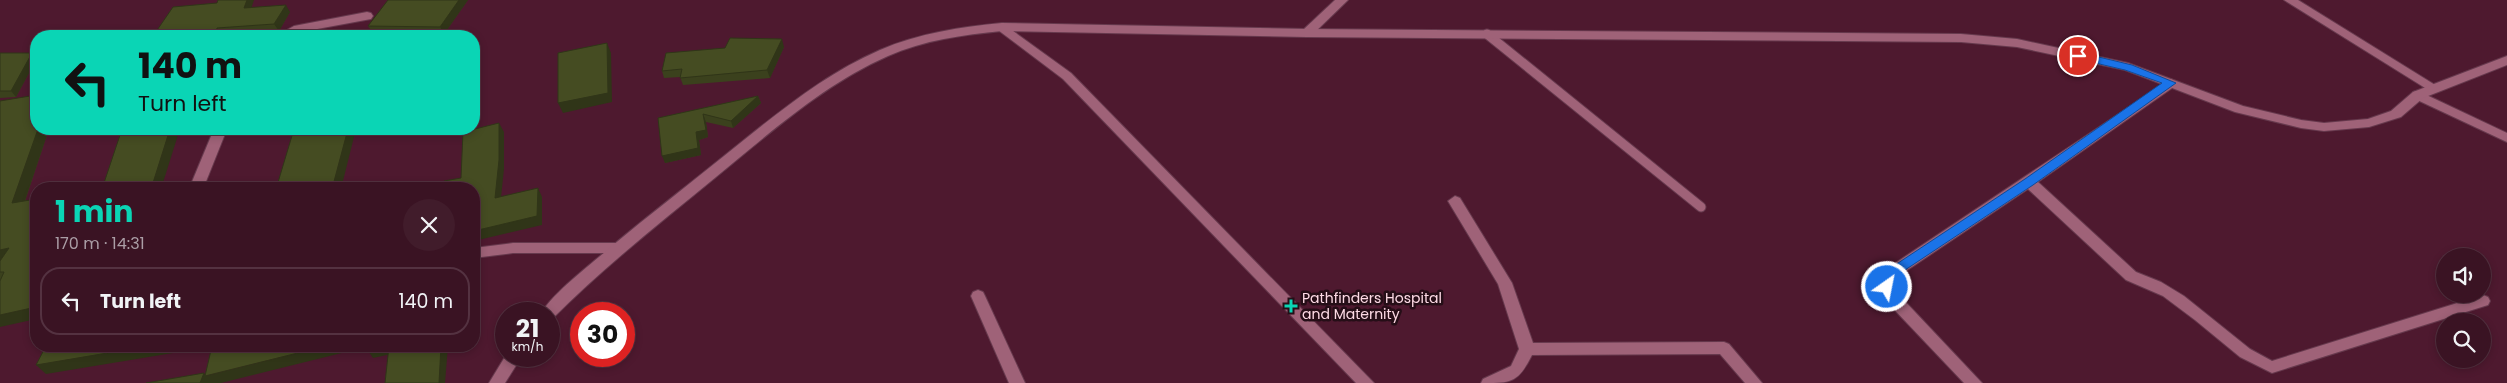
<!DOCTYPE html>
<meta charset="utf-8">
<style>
:root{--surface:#3a1323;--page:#411c2b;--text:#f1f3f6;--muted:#ab9ea6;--line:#543241;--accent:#0ad5b5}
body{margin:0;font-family:Poppins,sans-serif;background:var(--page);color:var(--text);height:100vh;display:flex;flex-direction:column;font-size:19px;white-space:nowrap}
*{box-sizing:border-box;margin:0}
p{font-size:16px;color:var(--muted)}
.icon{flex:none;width:28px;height:28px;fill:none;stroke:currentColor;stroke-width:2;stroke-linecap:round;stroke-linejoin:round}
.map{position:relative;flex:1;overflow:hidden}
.panel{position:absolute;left:30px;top:182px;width:450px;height:170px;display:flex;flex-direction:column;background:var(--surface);border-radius:20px;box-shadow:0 2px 8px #0003,0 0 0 1px var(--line)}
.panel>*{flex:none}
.banner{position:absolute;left:30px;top:30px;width:450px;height:105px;border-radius:20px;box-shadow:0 2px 8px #0003,0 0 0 1px var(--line);background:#0ad5b5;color:#111;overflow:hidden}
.buttons{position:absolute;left:2436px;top:248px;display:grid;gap:10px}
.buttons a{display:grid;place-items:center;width:55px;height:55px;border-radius:50%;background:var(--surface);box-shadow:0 2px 8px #0003,0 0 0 1px var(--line);font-size:25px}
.speed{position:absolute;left:495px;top:302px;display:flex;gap:10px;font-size:25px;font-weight:700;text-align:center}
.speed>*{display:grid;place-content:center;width:65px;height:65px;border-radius:50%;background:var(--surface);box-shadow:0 2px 8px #0003,0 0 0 1px var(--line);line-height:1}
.speed small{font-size:12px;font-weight:400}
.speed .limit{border:8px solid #d22;background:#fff;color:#111}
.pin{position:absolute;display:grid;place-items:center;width:42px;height:42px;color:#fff;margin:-21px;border:2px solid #fff;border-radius:50%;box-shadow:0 1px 5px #0007}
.me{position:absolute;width:55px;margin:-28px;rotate:33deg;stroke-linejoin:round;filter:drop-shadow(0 0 4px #0008)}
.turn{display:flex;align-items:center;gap:18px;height:105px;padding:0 25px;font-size:22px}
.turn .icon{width:65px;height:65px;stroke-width:2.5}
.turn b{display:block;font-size:35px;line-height:42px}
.round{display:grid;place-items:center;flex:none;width:52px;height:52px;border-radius:26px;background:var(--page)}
.overview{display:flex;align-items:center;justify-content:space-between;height:85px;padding:0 25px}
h1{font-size:30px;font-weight:700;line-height:38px;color:var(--accent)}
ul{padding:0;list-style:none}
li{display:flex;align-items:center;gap:15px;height:68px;margin:0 10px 8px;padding:0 15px;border:2px solid var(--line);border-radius:20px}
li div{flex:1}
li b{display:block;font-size:19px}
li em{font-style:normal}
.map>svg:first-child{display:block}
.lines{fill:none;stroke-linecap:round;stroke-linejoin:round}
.service-casing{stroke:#66394d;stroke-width:11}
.minor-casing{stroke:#66394d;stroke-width:2}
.tertiary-casing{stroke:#66394d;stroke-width:2}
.service{stroke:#9f6278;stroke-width:9}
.minor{fill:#9f6278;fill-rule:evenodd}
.tertiary{fill:#9f6278;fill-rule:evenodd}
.wall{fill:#3b411d}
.shaded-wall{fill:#303518}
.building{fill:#454c22;stroke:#303518}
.route{fill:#1a73e8;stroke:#114b97}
.poi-dot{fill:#0ad5b5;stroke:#250e17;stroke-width:2}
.labels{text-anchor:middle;stroke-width:5;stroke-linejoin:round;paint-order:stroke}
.poi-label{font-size:14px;fill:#fddae5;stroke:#250e17;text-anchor:start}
</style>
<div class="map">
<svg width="2507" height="383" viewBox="0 0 2507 383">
<rect width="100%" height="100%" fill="#4e192f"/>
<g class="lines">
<g class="service-casing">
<polyline id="service" points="1487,34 1701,207"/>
</g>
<g class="minor-casing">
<g id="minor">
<polygon points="1335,0 1348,0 1311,36 1303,36 1301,33 1303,30"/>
<polygon points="2284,0 2298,0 2440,88 2434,92 2430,91"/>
<polygon points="367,12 371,13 373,16 371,19 301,32 292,36 276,36 294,26"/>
<polygon points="1002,23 1071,73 1374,383 1356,383 1063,79 998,30 996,27"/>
<polygon points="2171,79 2177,83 2175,86 2038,182 2136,272 2161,282 2184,296 2250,349 2272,361 2483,295 2488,297 2490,301 2488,305 2272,373 2240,357 2195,320 2163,296 2126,280 2028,189 1897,277 1894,287 1899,295 1982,383 1964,383 1888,303 1880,287 1885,270"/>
<polygon points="2418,91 2507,133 2507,142 2413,98 2412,95 2413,92"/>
<polygon points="214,129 227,129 203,189 189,189"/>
<path d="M1455,196L1460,198L1512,283L1533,343L1724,342L1729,344L1762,383H1745L1720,354L1532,355C1518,383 1511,383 1481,383L1483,379L1511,366L1519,349L1498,284L1448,201Z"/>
<polygon points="513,243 617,243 622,244 624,248 622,252 617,253 513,253 474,258 474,248"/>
<polygon points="978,290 983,292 985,296 1025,383 1009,383 971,296 973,292"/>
</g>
</g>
<g class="tertiary-casing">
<g id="tertiary">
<path d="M1002,23L1307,29L1961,34L2017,39L2128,63L2243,106L2301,120L2324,123L2368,119L2391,111L2413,92L2507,56V65L2423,98L2401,117L2369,127L2324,131L2301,128L2235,112L2125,70L2017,47L1961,42L1307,37L1002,31C963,35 924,40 888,56C824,84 770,133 716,177C660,223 604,267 553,318L549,320V314H541C550,295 595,261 612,246C649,215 687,186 724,156C773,117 822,75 880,50C919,33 961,27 1002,23Z"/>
<polygon points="506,355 522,356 505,383 489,383"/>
</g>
</g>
<use href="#service" class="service"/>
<use href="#minor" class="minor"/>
<use href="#tertiary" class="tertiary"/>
</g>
<g class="wall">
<polygon points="468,0 444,34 373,33 368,26"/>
<polygon points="252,7 290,12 279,31 222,35 153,36"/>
<polygon points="784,47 770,78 683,85 680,77 664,78 662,71"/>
<polygon points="0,53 36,58 36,60 16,97 0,98"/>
<polygon points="758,96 761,103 733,128 706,122 708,137 699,140 701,155 665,163 658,118"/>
<polygon points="36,129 49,129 25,201 0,327 0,261"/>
</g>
<g class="shaded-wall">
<polygon points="247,0 254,0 249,15 244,8"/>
<polygon points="459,0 468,0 444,34 440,27"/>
<polygon points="286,5 290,12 279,31 274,24"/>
<polygon points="217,28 222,35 222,36 216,36"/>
<polygon points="782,39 784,47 770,78 767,70"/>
<polygon points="607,43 611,53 612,102 563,113 558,103"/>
<polygon points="32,53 36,58 36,60 16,97 11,91"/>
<polygon points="758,96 761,103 733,128 731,121"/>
<polygon points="703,114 706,122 708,137 699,140 701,155 665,163 662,156"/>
<polygon points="499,123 504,132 504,169 500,207 495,198"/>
<polygon points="38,129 49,129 21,212 12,203"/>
<polygon points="143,129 148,129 152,133 142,132"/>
<polygon points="170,129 173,129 178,135 161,189 152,186"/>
<polygon points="348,129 356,129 341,189 332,189"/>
<polygon points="169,182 175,189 168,189"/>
<polygon points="538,188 542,197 542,225 474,241 474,231"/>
<polygon points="9,248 0,261 0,250"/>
<polygon points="36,307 36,319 0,327 0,315"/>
<polygon points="149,346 181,346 179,352 46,374 36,365"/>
<polygon points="326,346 370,346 221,383 200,383 204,373 206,376"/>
<polygon points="379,346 391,346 396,353 373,358 367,349"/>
<polygon points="441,346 448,346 445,383 439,383"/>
</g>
<g class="building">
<polygon points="218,0 247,0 244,8 286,5 274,24 217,28 216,36 153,36 173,7 217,3"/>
<polygon points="388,0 459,0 440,27 368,26"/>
<polygon points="730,38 782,39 767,70 680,78 682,69 662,71 666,53 725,48"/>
<polygon points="607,43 608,93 558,103 558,53"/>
<polygon points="0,53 32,53 11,91 0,91"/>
<polygon points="36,95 36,129 38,129 12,203 36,199 36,307 0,315 0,281 4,272 0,272 0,261 9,248 0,250 0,101"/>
<polygon points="758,96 731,121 703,114 706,130 696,132 698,148 662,156 658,118"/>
<polygon points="499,123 499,160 495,198 538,188 537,216 474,231 474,189 444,189 444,181 461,178 463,132"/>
<polygon points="122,129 143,129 142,132 158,129 170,129 152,186 169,182 168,189 102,189"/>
<polygon points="294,129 348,129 332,189 276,189"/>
<polygon points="46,346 149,346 36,365"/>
<polygon points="212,346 326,346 205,376"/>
<polygon points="367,346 379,346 367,349"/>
<polygon points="389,346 441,346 439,383 385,383"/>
<polygon points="204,373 200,383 146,383"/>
</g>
<polygon class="route" points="2078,52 2132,65 2176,83 2033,185 1896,276 1891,291 1882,291 1881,287 1886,271 2025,179 2162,83 2125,70 2074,58 2074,53"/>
<path class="poi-dot" d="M1288.5 298.5h5v5h5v5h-5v5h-5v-5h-5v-5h5z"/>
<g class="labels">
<g class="poi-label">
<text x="1302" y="303">Pathfinders Hospital<tspan x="1302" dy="16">and Maternity</tspan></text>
</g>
</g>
</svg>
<div class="buttons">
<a><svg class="icon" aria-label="sound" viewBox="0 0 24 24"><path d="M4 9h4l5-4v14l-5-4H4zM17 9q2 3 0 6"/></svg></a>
<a><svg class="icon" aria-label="search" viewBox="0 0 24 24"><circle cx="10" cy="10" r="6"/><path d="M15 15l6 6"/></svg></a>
</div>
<div class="speed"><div>21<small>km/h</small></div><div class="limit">30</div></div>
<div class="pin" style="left:2078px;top:56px;background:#d93025"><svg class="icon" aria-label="arrive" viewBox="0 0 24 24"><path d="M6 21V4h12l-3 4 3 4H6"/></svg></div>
<svg class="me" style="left:1887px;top:287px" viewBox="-20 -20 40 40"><circle r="17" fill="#1a73e8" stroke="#fff" stroke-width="3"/><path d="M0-11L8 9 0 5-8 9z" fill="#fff"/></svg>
<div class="banner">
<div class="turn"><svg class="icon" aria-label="left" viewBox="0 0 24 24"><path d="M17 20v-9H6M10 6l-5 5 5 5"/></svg><div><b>140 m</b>Turn left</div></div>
</div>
<section class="panel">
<div class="overview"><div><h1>1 min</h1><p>170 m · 14:31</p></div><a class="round"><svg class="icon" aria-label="close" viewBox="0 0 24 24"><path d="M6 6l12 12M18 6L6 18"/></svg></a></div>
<ul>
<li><svg class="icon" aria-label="left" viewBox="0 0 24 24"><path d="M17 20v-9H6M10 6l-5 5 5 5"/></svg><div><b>Turn left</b></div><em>140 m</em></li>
</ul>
</section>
</div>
